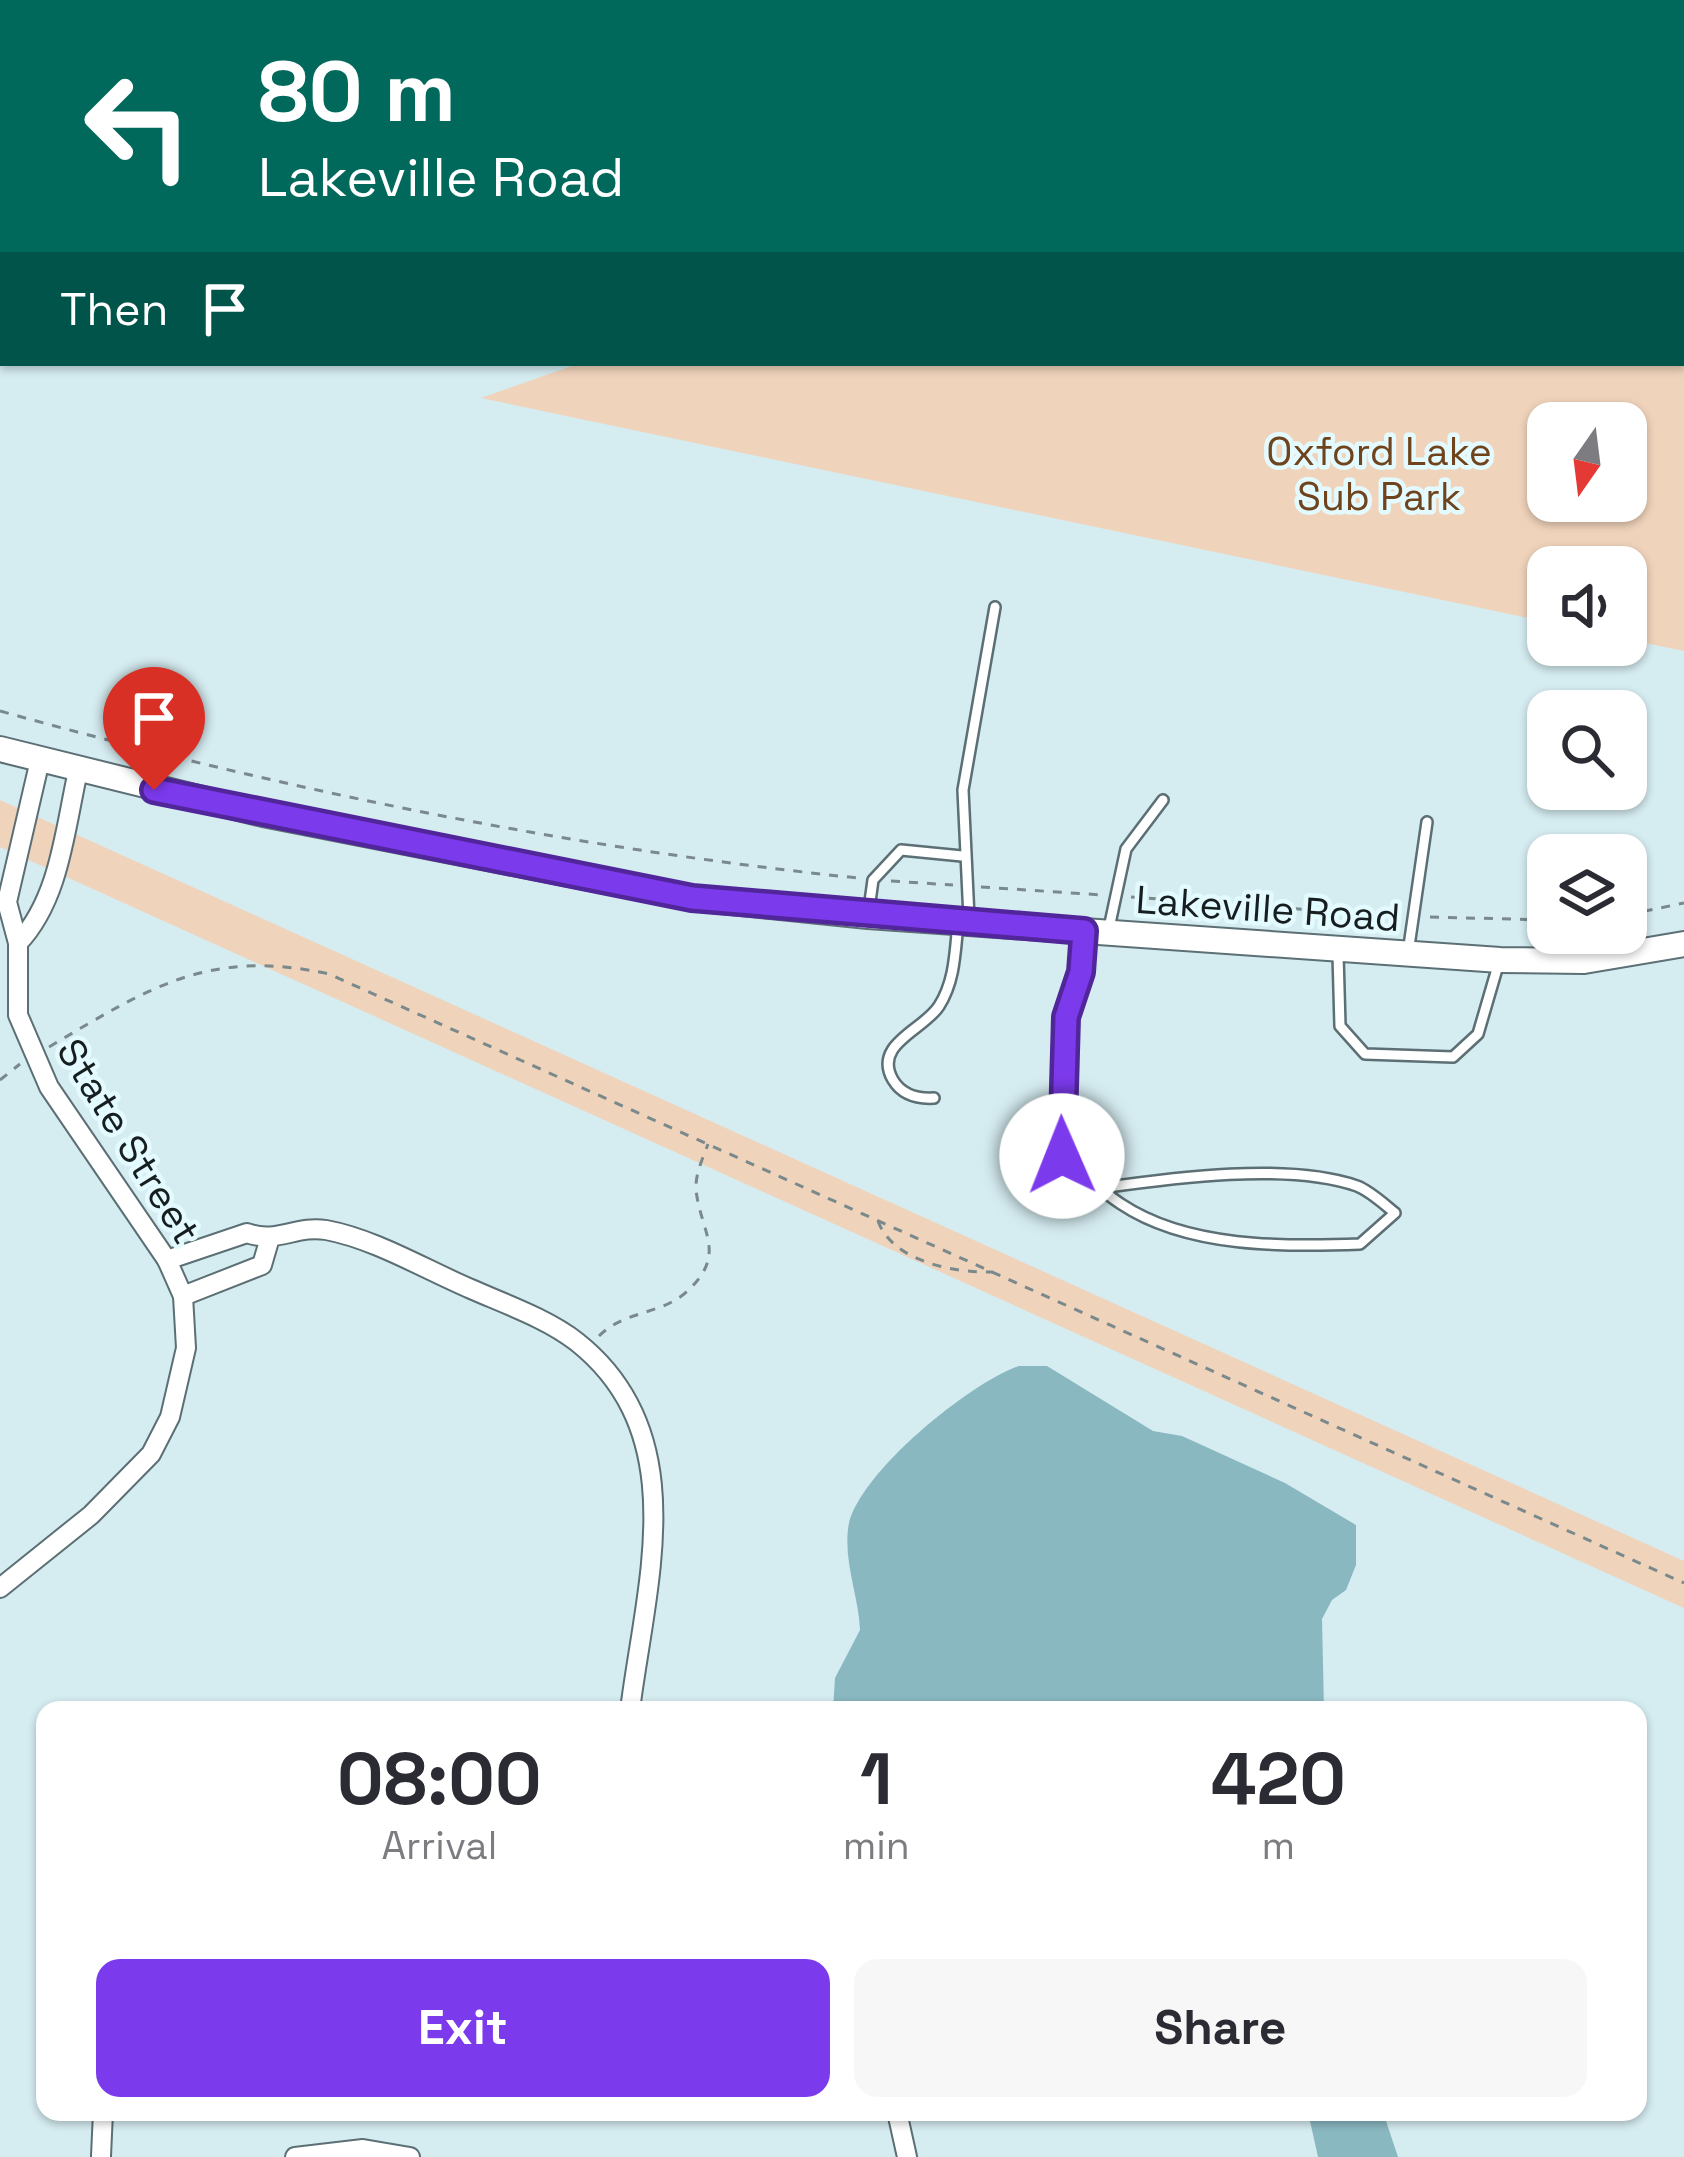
<!DOCTYPE html>
<style>
:root{--surface:#fff;--page:#f7f7f7;--text:#2b2b33;--muted:#7c7c81;--accent:#7c3aed}
body{margin:0;font-family:"Space Grotesk",sans-serif;background:var(--page);color:var(--text);height:100vh;display:flex;flex-direction:column;font-size:45px;white-space:nowrap}
*{box-sizing:border-box;margin:0}
p{font-size:39px;color:var(--muted)}
.icon{flex:none;width:66px;height:66px;fill:none;stroke:currentColor;stroke-width:2;stroke-linecap:round;stroke-linejoin:round}
.map{position:relative;flex:1;overflow:hidden}
.details{position:absolute;left:36px;top:1701px;width:1611px;height:420px;display:flex;flex-direction:column;background:var(--surface);border-radius:24px;box-shadow:0 3px 9px #0004}
.details>*{flex:none}
.top-card{position:absolute;left:0px;top:0px;width:1686px;height:366px;box-shadow:0 3px 9px #0004;background:#00695c;color:#fff;overflow:hidden}
.needle{width:78px;rotate:194deg}
.tools{position:absolute;left:1527px;top:402px;display:grid;gap:24px}
.tools a{display:grid;place-items:center;width:120px;height:120px;border-radius:24px;background:var(--surface);box-shadow:0 3px 9px #0004;font-size:60px}
.pin{position:absolute;display:grid;place-items:center;width:102px;height:102px;color:#fff;margin:-123px -51px;border-radius:50% 50% 50% 0;rotate:-45deg;box-shadow:0 0 12px #0007}
.pin .icon{rotate:45deg}
.me{position:absolute;width:132px;margin:-66px;rotate:359deg;stroke-linejoin:round;filter:drop-shadow(0 0 9px #0008)}
.turn{display:flex;align-items:center;gap:42px;height:252px;padding:0 60px;font-size:54px}
.turn .icon{width:156px;height:156px;stroke-width:2.5}
.turn b{display:block;font-size:84px;line-height:102px}
.then{display:flex;align-items:center;height:114px;padding:0 60px;background:#0003;gap:24px;font-size:45px}
.eta{display:flex;justify-content:space-evenly;align-items:center;height:204px;text-align:center}
.eta b{font-size:72px;font-weight:600;line-height:84px}
.cta{display:flex;gap:24px;margin-top:auto;padding:24px 60px}
.cta a{flex:1;height:138px;border-radius:24px;background:var(--accent);color:#fff;font-size:48px;font-weight:600;line-height:138px;text-align:center}
.cta a+a{background:var(--page);color:var(--text)}
.map>svg:first-child{display:block}
.green{fill:#f0d3bb;fill-rule:evenodd}
.water{fill:#8ab8c1}
.lines{fill:none;stroke-linecap:round;stroke-linejoin:round}
.lane-casing{stroke:#5b6f74;stroke-width:14}
.street-casing{stroke:#5b6f74;stroke-width:22}
.secondary-casing{stroke:#5b6f74;stroke-width:28}
.path{stroke:#79898c;stroke-width:3;stroke-dasharray:9 9;stroke-linecap:butt}
.lane{stroke:#fff;stroke-width:9}
.street{stroke:#fff;stroke-width:18}
.secondary{stroke:#fff;stroke-width:24}
.route-casing{stroke:#51269a;stroke-width:30}
.route{stroke:#7c3aed;stroke-width:21}
.labels{text-anchor:middle;stroke-width:9;stroke-linejoin:round;paint-order:stroke}
.park-label{font-size:39px;fill:#6f441c;stroke:#e3faff}
.street-label{font-size:39px;fill:#161e20;stroke:#e3faff}
</style>
<div class="map">
<svg width="1684" height="2157" viewBox="0 0 1684 2157">
<rect width="100%" height="100%" fill="#d5ecf1"/>
<g class="green">
<path d="M1035,0H1684V651L1626,639V567H1548V622L481,398L580,363H1683V3ZM1548,423H1626V501H1548Z"/>
<polygon points="0,800 1684,1561 1684,1608 0,847"/>
</g>
<g class="water">
<path d="M1019,1366H1047L1153,1431L1182,1436L1285,1483L1356,1525V1565L1346,1590L1332,1600L1322,1619L1324,1710H833L835,1678L860,1630C859,1598 844,1564 848,1529C854,1476 971,1382 1019,1366Z"/>
<polygon points="1308,2112 1383,2112 1398,2157 1318,2157"/>
</g>
<g class="lines">
<g class="lane-casing">
<g id="lane">
<polyline points="868,916 873,880 901,850 962,856"/>
<polyline points="969,918 963,790 995,607"/>
<polyline points="1109,928 1126,849 1163,800"/>
<path d="M1084,931L1081,972L1065,1017L1062,1157C1081,1172 1100,1190 1121,1204C1187,1248 1284,1247 1360,1244L1395,1213C1384,1204 1370,1191 1357,1186C1288,1162 1172,1178 1101,1188"/>
<polyline points="1408,953 1427,822"/>
<polyline points="1338,954 1340,1026 1365,1054 1453,1057 1478,1034 1499,962"/>
<path d="M934,1098C917,1099 902,1095 893,1080C872,1044 924,1030 939,1006C955,981 955,952 958,923"/>
</g>
</g>
<g class="street-casing">
<g id="street">
<polyline points="95,3 96,0"/>
<polyline points="816,3 816,0"/>
<polyline points="0,164 3,164"/>
<path d="M18,943C60,899 65,828 78,771"/>
<path d="M167,1260L247,1233C277,1244 296,1225 326,1230C375,1239 426,1270 471,1289C505,1304 548,1319 577,1342C694,1435 646,1583 630,1710"/>
<polyline points="183,1296 262,1265 269,1241"/>
<polyline points="0,1588 91,1515 151,1454 170,1417 186,1348 183,1296 167,1260 49,1087 18,1015 18,943 7,902 40,760"/>
<polyline points="897,2112 907,2157"/>
<polyline points="101,2156 103,2112"/>
<polyline points="295,2157 363,2149 410,2157"/>
</g>
</g>
<g class="secondary-casing">
<polyline id="secondary" points="0,749 263,814 692,898 868,916 1500,960 1584,961 1684,944"/>
</g>
<g class="path">
<path d="M0,711C280,789 568,848 858,878"/>
<polyline points="891,881 953,885"/>
<polyline points="981,887 1103,895"/>
<polyline points="1131,897 1396,916"/>
<polyline points="1626,915 1684,903"/>
<polyline points="1430,917 1548,920"/>
<path d="M49,1047C150,987 209,948 329,974L1684,1583"/>
<polyline points="0,1080 20,1064"/>
<path d="M878,1221C893,1262 955,1273 993,1272"/>
<path d="M599,1336C624,1311 658,1315 684,1294C729,1255 701,1234 696,1190C695,1174 703,1158 708,1144"/>
</g>
<use href="#lane" class="lane"/>
<use href="#street" class="street"/>
<use href="#secondary" class="secondary"/>
</g>
<g class="lines">
<g class="route-casing">
<polyline id="route" points="154,790 692,898 1084,931 1081,972 1066,1017 1062,1156"/>
</g>
<use href="#route" class="route"/>
</g>
<g class="labels">
<g class="park-label">
<text x="1379" y="465">Oxford Lake<tspan x="1379" dy="45">Sub Park</tspan></text>
</g>
<g class="street-label">
<text transform="translate(1268 908) rotate(4)" y="14">Lakeville Road</text>
<text transform="translate(129 1141) rotate(58)" y="14">State Street</text>
</g>
</g>
</svg>
<div class="tools">
<a><svg class="needle" viewBox="-14 -14 28 28"><path d="M0-13l5 13h-10z" fill="#e53935"/><path d="M0 13l5-13h-10z" fill="#7c7c81"/></svg></a>
<a><svg class="icon" aria-label="sound" viewBox="0 0 24 24"><path d="M4 9h4l5-4v14l-5-4H4zM17 9q2 3 0 6"/></svg></a>
<a><svg class="icon" aria-label="search" viewBox="0 0 24 24"><circle cx="10" cy="10" r="6"/><path d="M15 15l6 6"/></svg></a>
<a><svg class="icon" aria-label="layers" viewBox="0 0 24 24"><path d="M12 4l9 5-9 5-9-5zM3 14l9 5 9-5"/></svg></a>
</div>
<div class="pin" style="left:154px;top:790px;background:#d93025"><svg class="icon" aria-label="arrive" viewBox="0 0 24 24"><path d="M6 21V4h12l-3 4 3 4H6"/></svg></div>
<svg class="me" style="left:1062px;top:1156px" viewBox="-20 -20 40 40"><circle r="19" fill="#fff"/><path d="M0-13L10 11 0 6-10 11z" fill="#7c3aed"/></svg>
<div class="top-card">
<div class="turn"><svg class="icon" aria-label="left" viewBox="0 0 24 24"><path d="M17 20v-9H6M10 6l-5 5 5 5"/></svg><div><b>80 m</b>Lakeville Road</div></div>
<div class="then">Then<svg class="icon" aria-label="arrive" viewBox="0 0 24 24"><path d="M6 21V4h12l-3 4 3 4H6"/></svg></div>
</div>
<section class="details">
<div class="eta">
<div><b>08:00</b><p>Arrival</p></div>
<div><b>1</b><p>min</p></div>
<div><b>420</b><p>m</p></div>
</div>
<div class="cta"><a>Exit</a><a>Share</a></div>
</section>
</div>
